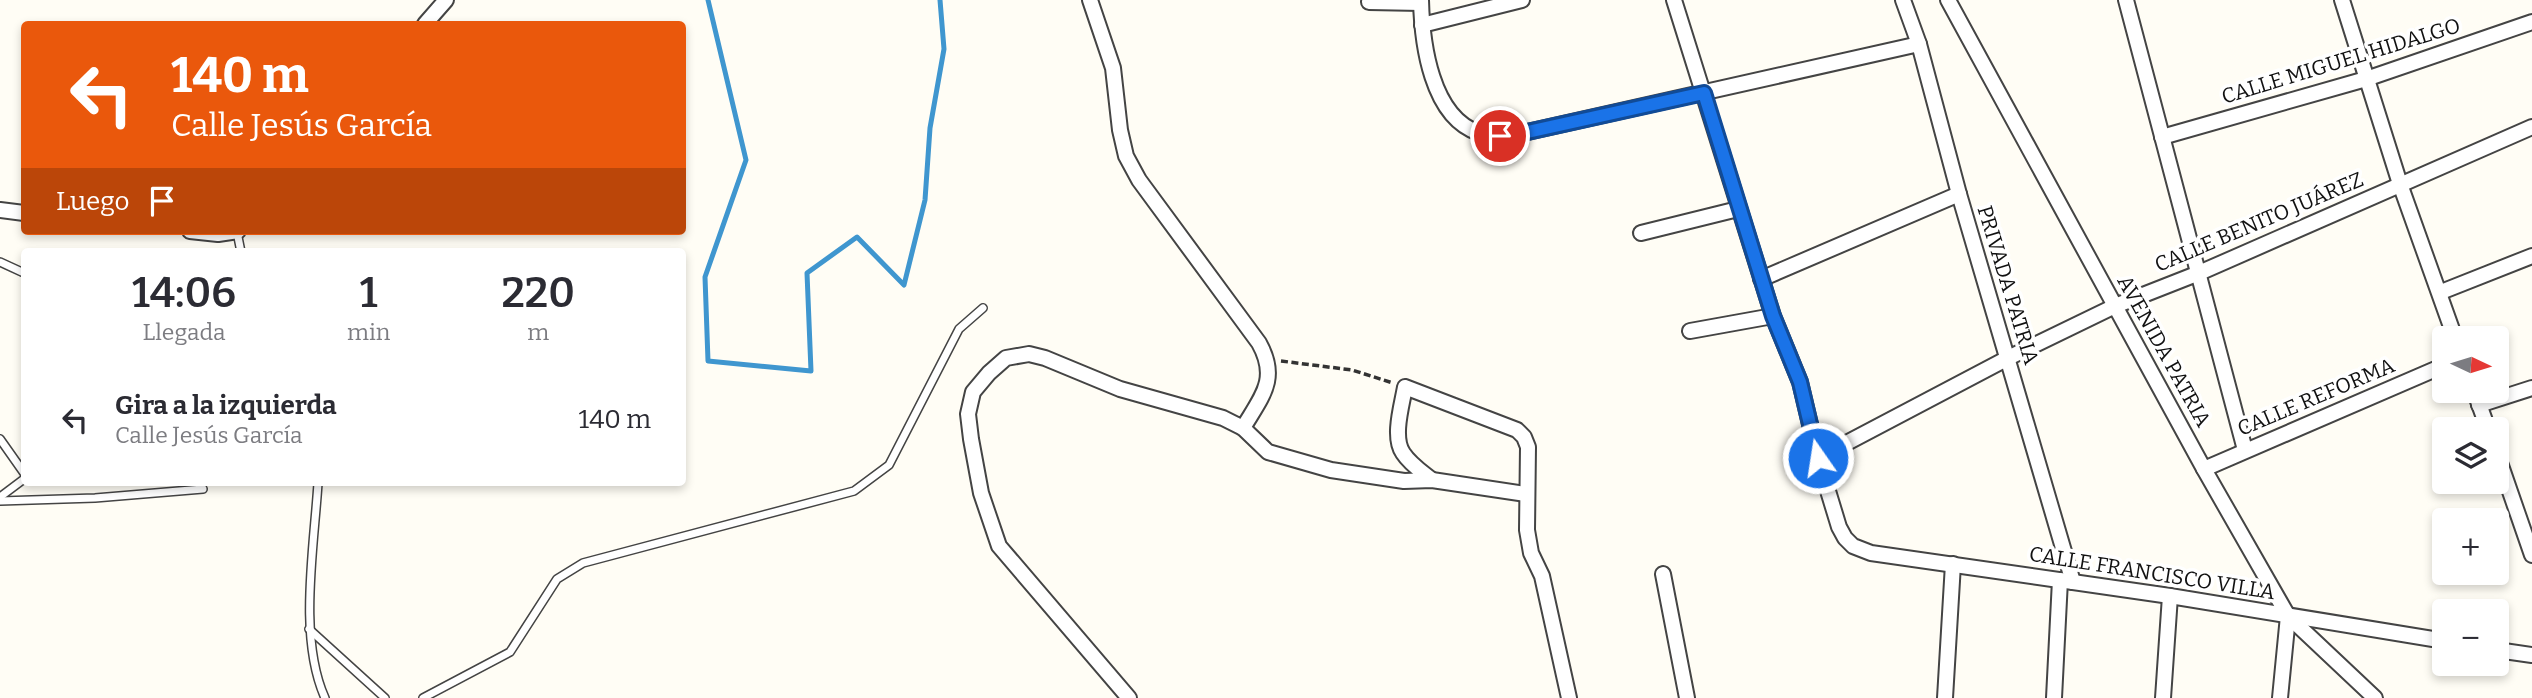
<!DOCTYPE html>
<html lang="es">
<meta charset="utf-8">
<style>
:root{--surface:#fff;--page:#f2f2f3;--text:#2b2b33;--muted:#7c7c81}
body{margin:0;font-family:Bitter,serif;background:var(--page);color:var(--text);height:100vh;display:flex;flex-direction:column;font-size:26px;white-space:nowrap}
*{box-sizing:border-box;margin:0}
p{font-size:23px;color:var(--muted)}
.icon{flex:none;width:38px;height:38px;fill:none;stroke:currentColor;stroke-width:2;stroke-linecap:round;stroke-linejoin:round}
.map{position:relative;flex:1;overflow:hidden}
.panel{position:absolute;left:21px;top:248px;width:665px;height:238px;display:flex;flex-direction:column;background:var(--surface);border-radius:7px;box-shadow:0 4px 10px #0003}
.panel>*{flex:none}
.top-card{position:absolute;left:21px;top:21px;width:665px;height:214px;border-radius:7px;box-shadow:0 4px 10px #0003;background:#ea580c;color:#fff;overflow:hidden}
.needle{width:46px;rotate:94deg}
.tools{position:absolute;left:2432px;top:326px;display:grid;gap:14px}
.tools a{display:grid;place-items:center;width:77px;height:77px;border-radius:7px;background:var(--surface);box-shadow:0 4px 10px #0003;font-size:35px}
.pin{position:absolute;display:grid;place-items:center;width:60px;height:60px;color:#fff;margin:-30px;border:4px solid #fff;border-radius:50%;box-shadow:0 2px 7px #0007}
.me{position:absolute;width:77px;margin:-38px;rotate:347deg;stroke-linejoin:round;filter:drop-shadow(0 0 5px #0008)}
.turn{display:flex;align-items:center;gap:24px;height:147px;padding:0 35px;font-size:32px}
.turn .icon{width:91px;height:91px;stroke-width:2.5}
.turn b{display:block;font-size:49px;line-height:60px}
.then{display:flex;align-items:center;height:66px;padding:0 35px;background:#0003;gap:14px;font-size:26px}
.eta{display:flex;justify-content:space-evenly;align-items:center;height:119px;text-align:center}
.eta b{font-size:42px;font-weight:600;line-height:49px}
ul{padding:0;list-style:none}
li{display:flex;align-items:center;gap:21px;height:105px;padding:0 35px}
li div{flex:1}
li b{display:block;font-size:26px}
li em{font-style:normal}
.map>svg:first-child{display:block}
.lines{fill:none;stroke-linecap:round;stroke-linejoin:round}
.stream{stroke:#3f96cf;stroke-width:5}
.service-casing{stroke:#444;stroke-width:10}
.minor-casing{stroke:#444;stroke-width:18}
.path{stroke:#333;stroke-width:3.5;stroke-dasharray:7 3.5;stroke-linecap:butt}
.service{stroke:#fff;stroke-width:7}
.minor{stroke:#fff;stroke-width:14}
.route-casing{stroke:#114b97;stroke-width:18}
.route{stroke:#1a73e8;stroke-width:12}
.labels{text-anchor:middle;stroke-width:7;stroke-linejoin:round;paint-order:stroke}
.street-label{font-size:21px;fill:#111;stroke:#fff}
</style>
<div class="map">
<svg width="2532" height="698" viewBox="0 0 2532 698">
<rect width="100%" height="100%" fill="#fffdf5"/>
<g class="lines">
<polyline class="stream" points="708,0 746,160 705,277 708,361 811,371 807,273 857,237 904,285 925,200 930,128 944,49 940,0"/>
<g class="service-casing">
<g id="service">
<polyline points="237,232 241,252"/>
<polyline points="0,262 24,273"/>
<polyline points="0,439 24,473"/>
<path d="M318,483C314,548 298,638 325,698"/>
<polyline points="0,497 24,479"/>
<polyline points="0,501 95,498 203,489"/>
<polyline points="309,629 385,698"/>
<polyline points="423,698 510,652 557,579 583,563 854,491 889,465 959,329 983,308"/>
</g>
</g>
<g class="minor-casing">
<g id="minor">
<path d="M1090,0L1113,68L1120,130L1126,156L1139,180L1259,343C1279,379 1262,396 1243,428L1223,418L1120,389L1045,358L1029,354L1006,358L989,373L973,392L968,414L971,439L981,493L999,546L1129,698"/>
<path d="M1421,0C1422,43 1431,117 1479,133C1493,138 1509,135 1523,133L1919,44"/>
<polyline points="1674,0 1773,316 1800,382 1818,458 1839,527 1845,538 1853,546 1871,553 2170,596 2445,641"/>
<polyline points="1903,0 1919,44 1959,194 2073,582"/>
<polyline points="1948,0 2204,469 2288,616 2375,698"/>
<polyline points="2126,0 2245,450"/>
<polyline points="2342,0 2400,184 2455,338"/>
<polyline points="1369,2 1421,3"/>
<polyline points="425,24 446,0"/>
<polyline points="1422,25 1522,0"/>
<polyline points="2162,137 2366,79 2532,22"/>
<polyline points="0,210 24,213"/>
<polyline points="190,231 218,234 238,231"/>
<polyline points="1641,233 1738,209"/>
<polyline points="1761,279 1959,194"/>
<polyline points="2441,292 2532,256"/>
<polyline points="1690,331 1773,316"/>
<polyline points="2474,390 2488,429"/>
<polyline points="2479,405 2532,388"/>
<polyline points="1243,428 1268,452 1331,470 1404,481 1432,480 1526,494"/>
<polyline points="2497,454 2532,555"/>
<polyline points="1818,458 2008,358 2115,306 2199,273 2532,127"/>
<polyline points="2204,469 2445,365"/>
<path d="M1432,480C1422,472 1410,464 1403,453C1392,437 1402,405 1405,387L1517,430L1524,437L1528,447L1527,530L1531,553L1542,576L1569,698"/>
<polyline points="1663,574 1687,698"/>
<polyline points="2497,650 2532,655"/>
<polyline points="1945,698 1953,564"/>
<polyline points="2054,698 2060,580"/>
<polyline points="2163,698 2170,596"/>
<polyline points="2280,698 2288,616"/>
</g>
</g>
<polyline class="path" points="1281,361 1352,370 1393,383"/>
<use href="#service" class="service"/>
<use href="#minor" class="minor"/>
</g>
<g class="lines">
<g class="route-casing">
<polyline id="route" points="1500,136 1523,133 1704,93 1773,316 1800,382 1818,458"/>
</g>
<use href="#route" class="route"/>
</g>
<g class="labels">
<g class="street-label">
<text transform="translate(2341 61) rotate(-17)" y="7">CALLE MIGUEL HIDALGO</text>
<text transform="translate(2259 222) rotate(-23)" y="7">CALLE BENITO JUÁREZ</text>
<text transform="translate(2008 285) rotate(73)" y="7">PRIVADA PATRIA</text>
<text transform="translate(2164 351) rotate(61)" y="7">AVENIDA PATRIA</text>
<text transform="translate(2316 397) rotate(-23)" y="7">CALLE REFORMA</text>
<text transform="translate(2152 573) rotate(9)" y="7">CALLE FRANCISCO VILLA</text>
</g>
</g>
</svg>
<div class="tools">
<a><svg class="needle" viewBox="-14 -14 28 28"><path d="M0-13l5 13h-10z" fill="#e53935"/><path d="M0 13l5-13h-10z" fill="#7c7c81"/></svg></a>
<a><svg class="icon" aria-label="layers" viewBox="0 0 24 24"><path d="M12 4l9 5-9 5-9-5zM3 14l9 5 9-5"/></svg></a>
<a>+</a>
<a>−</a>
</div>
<div class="pin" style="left:1500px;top:136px;background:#d93025"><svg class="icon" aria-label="arrive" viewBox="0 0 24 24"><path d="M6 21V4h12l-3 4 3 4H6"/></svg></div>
<svg class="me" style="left:1818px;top:458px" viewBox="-20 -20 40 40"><circle r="17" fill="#1a73e8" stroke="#fff" stroke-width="3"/><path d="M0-11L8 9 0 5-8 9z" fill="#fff"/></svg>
<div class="top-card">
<div class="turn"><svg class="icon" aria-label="left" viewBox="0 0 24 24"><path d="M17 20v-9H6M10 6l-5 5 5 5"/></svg><div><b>140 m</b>Calle Jesús García</div></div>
<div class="then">Luego<svg class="icon" aria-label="arrive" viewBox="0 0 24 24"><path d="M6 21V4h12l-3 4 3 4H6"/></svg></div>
</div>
<section class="panel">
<div class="eta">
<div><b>14:06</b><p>Llegada</p></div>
<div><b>1</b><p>min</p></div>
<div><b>220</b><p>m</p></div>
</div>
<ul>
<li><svg class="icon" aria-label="left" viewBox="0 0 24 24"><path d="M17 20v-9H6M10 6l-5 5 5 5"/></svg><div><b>Gira a la izquierda</b><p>Calle Jesús García</p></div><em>140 m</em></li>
</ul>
</section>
</div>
